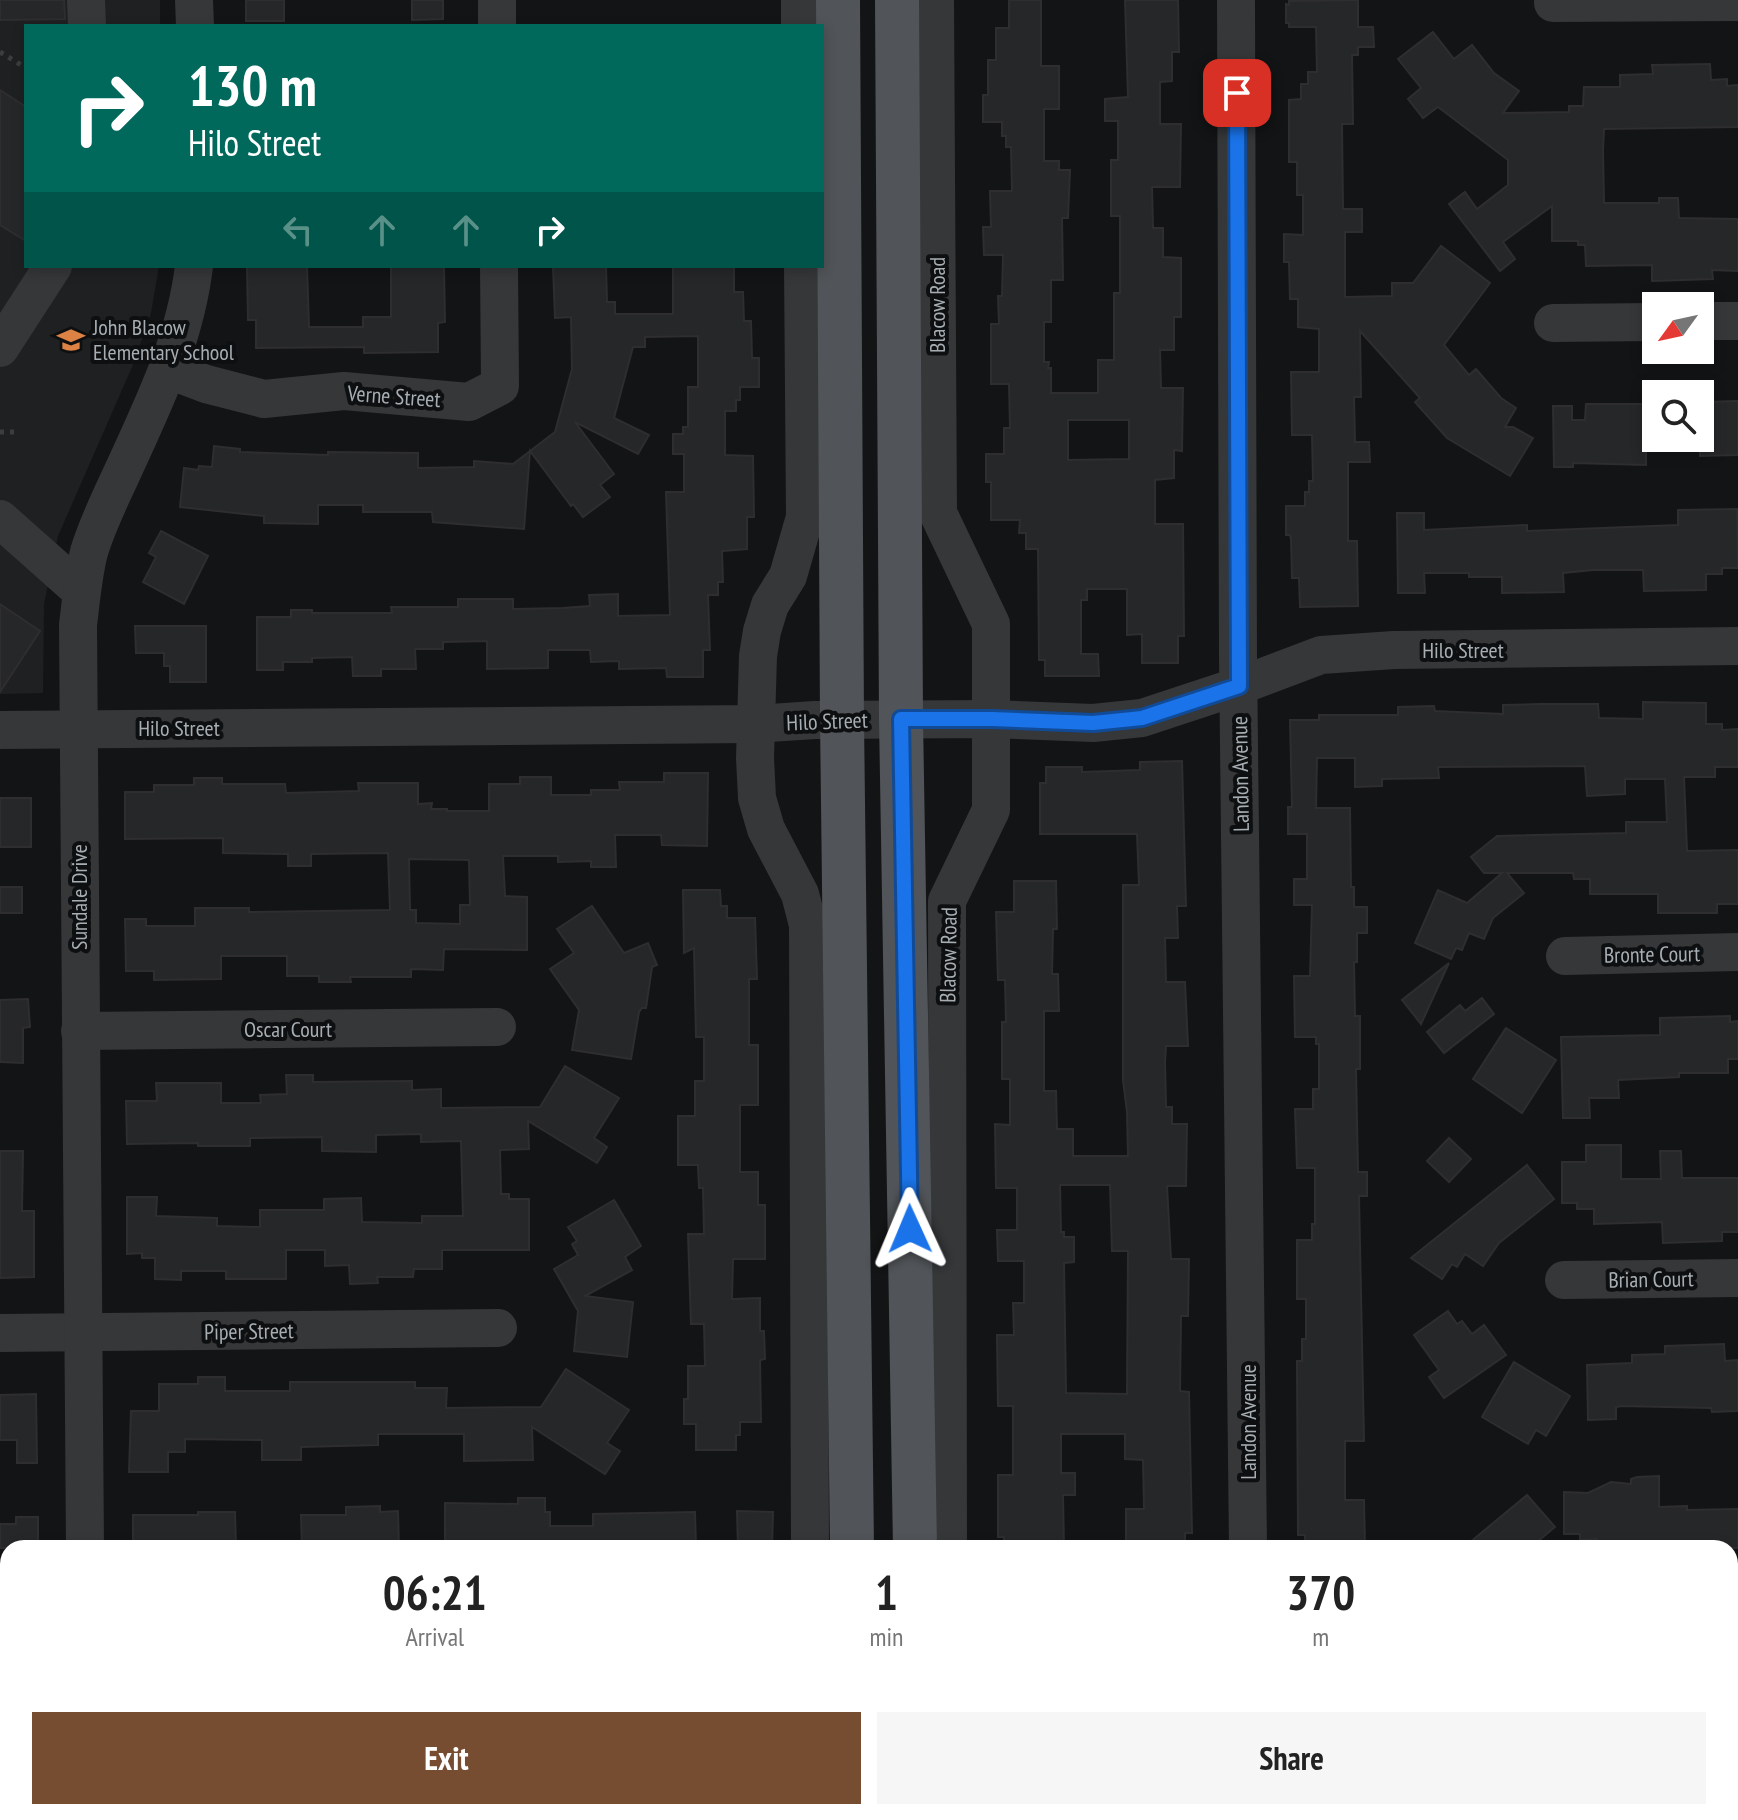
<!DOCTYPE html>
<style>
:root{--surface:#fff;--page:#f6f6f6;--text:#222;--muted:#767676;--accent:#764d31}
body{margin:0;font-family:"PT Sans Narrow",sans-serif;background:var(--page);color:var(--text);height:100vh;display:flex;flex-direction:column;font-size:30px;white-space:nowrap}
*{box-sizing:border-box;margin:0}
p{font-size:26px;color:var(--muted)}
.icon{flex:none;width:44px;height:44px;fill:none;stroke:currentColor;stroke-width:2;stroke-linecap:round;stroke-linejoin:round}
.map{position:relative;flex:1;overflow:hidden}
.details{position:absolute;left:0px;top:1540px;width:1738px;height:280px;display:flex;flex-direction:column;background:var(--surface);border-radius:24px 24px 0 0;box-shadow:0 4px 12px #0003}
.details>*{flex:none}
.top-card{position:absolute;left:24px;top:24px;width:800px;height:244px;border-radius:0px;box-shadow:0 4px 12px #0003;background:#00695c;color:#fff;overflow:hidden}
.needle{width:52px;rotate:237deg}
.tools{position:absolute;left:1642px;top:292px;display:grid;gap:16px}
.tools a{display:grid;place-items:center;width:72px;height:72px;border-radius:0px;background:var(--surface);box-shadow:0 4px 12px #0003;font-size:40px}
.pin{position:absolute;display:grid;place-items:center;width:68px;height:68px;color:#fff;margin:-34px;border-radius:16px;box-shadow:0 4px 12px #0006}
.me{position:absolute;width:88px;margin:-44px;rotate:359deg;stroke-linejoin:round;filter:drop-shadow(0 0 6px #0008)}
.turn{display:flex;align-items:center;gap:28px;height:168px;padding:0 32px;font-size:36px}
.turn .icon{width:104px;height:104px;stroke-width:2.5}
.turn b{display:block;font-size:56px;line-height:68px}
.lanes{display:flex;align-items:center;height:76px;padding:0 32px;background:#0003;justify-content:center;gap:40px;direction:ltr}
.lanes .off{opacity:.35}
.eta{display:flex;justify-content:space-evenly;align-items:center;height:136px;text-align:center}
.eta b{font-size:48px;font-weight:600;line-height:56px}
.action{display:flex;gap:16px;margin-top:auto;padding:16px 32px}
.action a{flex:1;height:92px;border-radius:0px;background:var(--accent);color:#fff;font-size:32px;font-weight:600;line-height:92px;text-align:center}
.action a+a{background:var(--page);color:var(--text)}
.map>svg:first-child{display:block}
.built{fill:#1f2022}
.building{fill:#262729;stroke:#2e2e30;stroke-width:2;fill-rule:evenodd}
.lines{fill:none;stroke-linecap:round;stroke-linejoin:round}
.path{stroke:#3b3e40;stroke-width:5;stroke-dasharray:4 6;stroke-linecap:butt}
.minor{stroke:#353739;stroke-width:38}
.major{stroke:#515458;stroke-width:44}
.route-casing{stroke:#114b97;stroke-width:20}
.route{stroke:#1a73e8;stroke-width:14}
.labels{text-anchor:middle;stroke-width:8;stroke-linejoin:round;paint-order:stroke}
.street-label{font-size:22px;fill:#a7aeb3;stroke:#0e0f10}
.poi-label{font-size:22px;fill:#a7aeb3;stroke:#0e0f10;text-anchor:start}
</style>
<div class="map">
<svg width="1738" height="1820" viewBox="0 0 1738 1820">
<rect width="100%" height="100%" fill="#131415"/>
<polygon class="built" points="0,0 160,0 160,26 26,26 26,266 159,266 151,313 132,367 58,536 44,604 43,693 0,694"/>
<g class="building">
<polygon points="0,0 64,0 65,19 0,20"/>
<rect x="246" y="0" width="38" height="21"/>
<polygon points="412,0 443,0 443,19 412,20"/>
<path d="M1009,0H1041V66H1059V109H1044V161H1059V170H1070L1068,218H1062L1063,280H1051V322H1044V362H1049L1048,368H1051V393H1098V360H1114V293H1120V216H1111V160H1118V121H1105V99L1128,97L1125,0H1178L1179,52H1172V81L1160,82V124H1181L1180,187H1152L1153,228H1163V257L1181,258V317H1174V350H1160L1161,388H1183L1182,451L1174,450V478L1155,480V524H1183L1184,636H1178V663H1142V634L1127,635V589H1087V600H1081V654H1098L1099,676H1045V660H1039L1038,549H1026V533H1019L1020,520H991V482H986V454H1004V428H1010L1009,384H991V324H999L998,296H1002L1003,255H984L983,227H991L990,191H1012L1011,147H1006V136H1002V122H983V95H988V60H996V28H1009ZM1068,420H1129V459L1068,460Z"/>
<polygon points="1358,0 1358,27 1373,27 1374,47 1358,47 1358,55 1352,55 1353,124 1342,124 1343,209 1362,209 1362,232 1345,232 1345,297 1392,296 1392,283 1413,283 1441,246 1490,283 1444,345 1469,375 1476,369 1501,398 1516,408 1505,427 1513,427 1533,438 1510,476 1447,438 1415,402 1420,398 1360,331 1361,397 1354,397 1355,442 1369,442 1370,462 1348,462 1348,541 1357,541 1358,606 1300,607 1299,578 1292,578 1291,539 1290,535 1286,535 1286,506 1305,506 1305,492 1309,492 1309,481 1313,481 1312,435 1292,435 1291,372 1319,372 1319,329 1298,327 1298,299 1290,299 1289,262 1284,262 1284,234 1303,235 1303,195 1297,195 1297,162 1289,162 1289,100 1301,99 1301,84 1308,84 1308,72 1317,72 1316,27 1289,27 1289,23 1286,23 1286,4 1289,5 1289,1"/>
<polygon points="1433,32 1454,59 1472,45 1494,73 1519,91 1503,113 1569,112 1569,106 1583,106 1584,87 1620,87 1620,75 1653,74 1652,65 1710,64 1711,80 1727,79 1727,86 1738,85 1738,127 1604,129 1603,150 1604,203 1659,203 1659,198 1678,198 1679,218 1738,219 1738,271 1712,270 1713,279 1652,281 1652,265 1586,266 1585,245 1578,245 1578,241 1552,241 1552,206 1503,242 1515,259 1500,271 1449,204 1465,192 1477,209 1508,185 1508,160 1438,107 1423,118 1408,99 1421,88 1398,59"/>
<polygon points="0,90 26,107 26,241 0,225"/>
<polygon points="247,266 307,266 309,327 363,327 363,317 391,317 391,266 444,266 445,322 438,323 438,352 364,353 364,347 256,348 256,320 248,320"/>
<polygon points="553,266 606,266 607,302 615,302 615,314 673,314 673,266 734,266 734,292 743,292 744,321 751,321 752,358 759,358 759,387 740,387 740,400 736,400 736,411 725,411 725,455 753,456 754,517 747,517 747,549 722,551 723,582 718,582 718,595 708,595 710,650 703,650 703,677 667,677 666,668 619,669 619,661 591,662 590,650 548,650 548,668 487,669 487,641 443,642 443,649 415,649 416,669 381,669 381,676 353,676 352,657 312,658 312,662 283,662 283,670 257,670 257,617 291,617 291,610 312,610 312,613 392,613 391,607 458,607 458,599 513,599 513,609 563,608 590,606 589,595 618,594 618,616 670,615 666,492 684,492 684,454 673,454 673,434 683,434 683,427 688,427 688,387 698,387 698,336 645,337 645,347 633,347 614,418 649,435 638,454 575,422 614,474 600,485 610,497 583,517 573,504 571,506 530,451 524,529 433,522 432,512 363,512 363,505 318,505 318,524 264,523 264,516 180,507 184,468 198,470 199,466 212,467 214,446 240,449 240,452 328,455 328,452 418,453 418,468 474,467 474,461 513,464 555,432 572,369 571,317 555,318"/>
<polygon points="1738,401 1738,455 1700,456 1700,402"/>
<polygon points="1586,404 1656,404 1656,448 1646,448 1646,465 1573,463 1573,467 1554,467 1553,406 1572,406 1572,420 1585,420"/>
<polygon points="1737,509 1738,568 1722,568 1722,574 1706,574 1706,590 1644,591 1643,570 1593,570 1563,573 1564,592 1502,593 1502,577 1469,577 1469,573 1424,573 1425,593 1398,593 1397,513 1424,513 1424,530 1527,525 1527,531 1678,525 1678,510"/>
<polygon points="161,531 208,556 184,604 143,582 156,557 149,553"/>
<polygon points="0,604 40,631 0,692"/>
<polygon points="135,626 206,626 206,682 170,682 170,666 164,666 164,653 136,653"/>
<polygon points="1643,702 1706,703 1706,724 1722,724 1722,730 1738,729 1738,767 1715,767 1715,777 1684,777 1687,851 1738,850 1738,904 1717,904 1717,913 1658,913 1658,894 1590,894 1590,879 1574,879 1573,873 1507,873 1524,893 1493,918 1484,939 1469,933 1462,950 1456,948 1451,959 1415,943 1438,890 1467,903 1502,873 1484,873 1471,857 1497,836 1626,833 1626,822 1667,822 1665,779 1625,779 1625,794 1587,796 1585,766 1438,767 1439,778 1382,779 1382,786 1355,787 1355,758 1317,758 1316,808 1350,808 1351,887 1354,887 1354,907 1367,907 1367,933 1357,933 1357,962 1354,962 1355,1016 1360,1016 1360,1069 1356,1069 1358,1172 1367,1172 1367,1196 1359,1196 1364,1441 1345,1441 1345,1500 1364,1500 1365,1548 1305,1548 1305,1535 1298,1535 1297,1361 1302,1361 1302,1339 1306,1339 1306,1299 1297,1299 1297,1240 1312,1240 1312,1224 1315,1224 1315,1168 1297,1168 1295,1109 1313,1109 1313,1089 1319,1089 1319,1044 1316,1044 1316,1037 1295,1037 1294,976 1310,976 1312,905 1294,905 1294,879 1307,879 1307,834 1288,834 1288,807 1292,807 1290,720 1319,720 1319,715 1398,715 1398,707 1434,706 1435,711 1503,714 1503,705 1540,704 1598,704 1599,718 1643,719"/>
<path d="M1182,761L1186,906H1177L1178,938H1165L1166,982H1185L1188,1046H1166L1165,1062L1166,1107H1172V1124H1187L1186,1186H1167L1171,1259H1189L1188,1316H1181L1180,1391L1189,1392L1192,1533H1185V1548H1126V1509H1144L1143,1460L1125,1459V1434H1061V1473H1075V1495H1063L1064,1548H1004V1537H998V1475H1013V1406H998L997,1335H1014L1013,1303H1024V1261H998L997,1230H1017V1188H996L995,1124L1010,1125V1079H1002V1022H1006L1005,980H998L996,912H1014V881H1056L1057,929H1053L1052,974H1058L1059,1011H1044V1091H1056L1057,1129H1073V1156H1128L1127,1112L1123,1080V885H1139L1137,834H1040V783H1046V767H1082V772L1140,770V762ZM1060,1185H1110L1112,1251H1128L1127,1394L1066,1393L1064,1263L1074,1262V1237H1064V1232H1061Z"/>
<path d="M664,773H708L707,846L662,845L661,835H615L616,867H591V861L558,862V856H503L505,896L527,897V950L444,949L443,970L411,969V977H350L351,982H319V976H287V956H221V979L154,980V971H126L125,919H146V926H195V908H249V912L390,910L388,853L311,854V866H288V854L223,853V838L125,839V792H154V785H194V778H222V784H285L286,793L359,791L358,783H418V804L432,803L431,809H447V811H489V784H520V777H551V795H591V790H620L619,782H664ZM409,859L469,860L470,905H460V924L416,923V910H410Z"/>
<rect x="0" y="798" width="31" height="49"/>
<rect x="0" y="887" width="22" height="26"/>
<polygon points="683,890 720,890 721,906 727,906 727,918 755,918 757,979 749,979 749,1045 758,1045 758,1105 740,1105 740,1172 758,1172 758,1205 765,1205 765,1259 733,1259 732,1299 760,1298 760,1331 764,1331 765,1359 760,1360 761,1422 740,1422 740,1435 736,1435 736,1450 696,1450 696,1424 684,1424 684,1399 688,1399 688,1366 705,1366 704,1324 691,1324 688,1234 704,1234 703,1188 699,1188 698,1165 678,1165 678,1116 695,1116 695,1081 704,1081 704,1037 696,1037 694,948 684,953"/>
<polygon points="592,906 624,953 648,943 657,965 652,967 646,1008 642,1008 639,1012 631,1059 572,1050 579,1010 550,969 574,953 557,929"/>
<polygon points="1449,963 1421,1024 1402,1000"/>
<polygon points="1482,998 1494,1014 1444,1053 1427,1032 1460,1005 1465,1011"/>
<polygon points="28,999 30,1027 23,1028 23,1063 0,1062 0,1000"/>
<polygon points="1730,1016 1730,1022 1738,1021 1738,1059 1728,1059 1728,1073 1679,1073 1679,1077 1618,1080 1619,1098 1589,1098 1590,1118 1563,1118 1561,1037 1660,1035 1660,1018"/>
<polygon points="1506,1028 1556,1060 1522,1113 1473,1079"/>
<polygon points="565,1066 619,1098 594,1138 607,1147 597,1163 528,1121 529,1149 500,1150 501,1194 509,1194 509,1199 529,1199 529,1250 442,1250 442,1269 414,1269 413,1277 377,1277 378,1283 350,1284 349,1265 325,1266 325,1250 286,1250 286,1279 226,1279 226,1271 181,1271 181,1280 155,1279 155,1258 142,1258 142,1253 127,1254 127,1197 157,1197 156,1216 217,1218 217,1226 260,1227 260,1210 324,1210 324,1199 361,1198 362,1222 422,1223 422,1216 463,1216 461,1141 421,1142 421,1134 376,1135 376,1152 322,1151 322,1137 250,1138 250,1146 198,1146 198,1143 127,1144 126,1101 157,1101 156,1083 221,1083 221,1103 261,1103 260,1095 287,1094 286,1075 313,1075 313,1082 412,1081 412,1090 441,1089 441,1108 540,1107"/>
<polygon points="1449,1138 1471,1159 1449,1182 1427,1161"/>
<polygon points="1586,1145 1621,1145 1621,1179 1661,1179 1660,1151 1681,1151 1682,1178 1738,1178 1738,1232 1722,1232 1722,1241 1663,1243 1662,1222 1594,1224 1594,1209 1577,1209 1577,1203 1562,1203 1562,1162 1586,1162"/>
<polygon points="0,1151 23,1151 22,1211 34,1211 34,1277 0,1278"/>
<polygon points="1527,1165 1554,1199 1499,1243 1483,1266 1465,1254 1457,1267 1452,1264 1442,1279 1411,1258"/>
<polygon points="614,1200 641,1246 625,1257 632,1270 585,1296 633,1302 627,1357 574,1351 578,1311 554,1269 578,1255 572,1244 577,1241 568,1227"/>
<polygon points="1448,1311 1457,1324 1462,1321 1472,1334 1484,1325 1506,1355 1444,1398 1429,1377 1439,1370 1414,1335"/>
<polygon points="1724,1344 1725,1361 1738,1360 1738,1411 1712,1412 1711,1408 1622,1406 1616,1407 1616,1419 1588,1420 1587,1365 1632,1363 1632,1355 1665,1354 1665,1346"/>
<polygon points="1514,1362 1570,1396 1546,1436 1536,1430 1528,1444 1482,1417"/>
<polygon points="566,1369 629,1410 607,1443 620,1451 605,1474 532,1427 533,1460 464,1461 464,1434 378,1434 378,1445 301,1447 301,1460 262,1460 262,1440 185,1439 185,1452 168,1452 168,1472 129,1472 131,1411 159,1411 159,1384 198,1384 198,1377 225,1377 225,1391 290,1391 290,1382 415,1382 415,1388 447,1388 446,1408 541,1407"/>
<polygon points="36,1394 37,1463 17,1463 17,1440 0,1440 0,1395"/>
<polygon points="1659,1476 1659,1507 1687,1506 1687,1510 1738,1509 1738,1548 1597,1548 1597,1539 1580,1540 1580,1534 1564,1534 1564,1492 1588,1493 1611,1482 1631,1484 1631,1479 1637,1477"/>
<polygon points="1527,1495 1555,1527 1530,1548 1463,1548"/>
<polygon points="518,1498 545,1498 545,1512 550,1512 550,1526 593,1526 593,1514 695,1512 696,1548 445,1548 445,1503 518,1504"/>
<polygon points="380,1506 380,1512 398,1511 399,1548 302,1548 301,1515 346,1515 346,1507"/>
<polygon points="737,1511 773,1512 772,1548 738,1548"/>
<polygon points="198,1512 235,1512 236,1548 133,1548 133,1515 198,1515"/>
<polygon points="16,1517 38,1517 38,1548 0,1548 0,1524 16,1524"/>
</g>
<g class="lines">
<g class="path">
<polyline points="0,52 26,68"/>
<polyline points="0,432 16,432"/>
</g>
<g class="minor">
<polyline points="86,0 87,26"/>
<polyline points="194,0 195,26"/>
<polyline points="497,0 497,26"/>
<polyline points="800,0 800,26"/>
<polyline points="935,0 938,513 991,624 991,810 947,901 948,1548"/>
<polyline points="1236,0 1238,656 1248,1548"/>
<polyline points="1553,3 1738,2"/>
<polyline points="803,266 805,517 788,576 770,605 762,631 758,656 755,758 757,798 766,829 800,894 808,925 810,1548"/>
<polyline points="1700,321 1738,321"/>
<polyline points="1553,323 1656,322"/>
<polyline points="0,348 53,266"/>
<polyline points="169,370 206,384 264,399 344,391 469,402 500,386 499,266"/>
<polyline points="0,519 81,591"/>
<polyline points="0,730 755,724 815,720 992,719 1093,723 1142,718 1239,686 1321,655 1394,650 1738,646"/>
<polyline points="1565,956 1738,952"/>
<polyline points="80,1031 497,1027"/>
<polyline points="1564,1280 1738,1278"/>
<polyline points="0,1333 498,1328"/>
<path d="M85,1548L78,625C81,601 83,576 89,552C97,525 110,499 122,473C153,405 185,341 194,266"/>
<polyline points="1730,1611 1738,1611"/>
<polyline points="0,1635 8,1635"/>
<polyline points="87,1812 87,1820"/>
<polyline points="171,1812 171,1820"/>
<polyline points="473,1812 473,1820"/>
<polyline points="770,1812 770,1820"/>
<polyline points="993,1812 993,1820"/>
<polyline points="1264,1812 1266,1820"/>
</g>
<g class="major">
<polyline points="838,0 842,720 852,1548"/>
<polyline points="897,0 901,719 915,1548"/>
<polyline points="856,1812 856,1820"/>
<polyline points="918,1820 918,1812"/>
</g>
</g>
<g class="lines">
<g class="route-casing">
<polyline id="route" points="910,1229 901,719 992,719 1093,723 1142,718 1239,686 1237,93"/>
</g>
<use href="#route" class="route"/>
</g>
<defs>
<g id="school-bare" transform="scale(2.16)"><path d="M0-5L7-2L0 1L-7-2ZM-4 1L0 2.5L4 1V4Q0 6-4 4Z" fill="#dc8244" stroke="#0e0f10" stroke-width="2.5" paint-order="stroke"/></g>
</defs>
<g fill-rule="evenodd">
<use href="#school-bare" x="71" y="340"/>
</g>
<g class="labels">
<g class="street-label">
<text transform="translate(937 305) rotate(-90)" y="8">Blacow Road</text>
<text transform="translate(394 396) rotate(4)" y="8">Verne Street</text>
<text x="1463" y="658">Hilo Street</text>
<text transform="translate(827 721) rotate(-2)" y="8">Hilo Street</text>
<text x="179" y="736">Hilo Street</text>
<text transform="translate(1240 774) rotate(-91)" y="8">Landon Avenue</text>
<text transform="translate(79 897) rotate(-90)" y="8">Sundale Drive</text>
<text transform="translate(1652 954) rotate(-1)" y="8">Bronte Court</text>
<text transform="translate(948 955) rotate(-89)" y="8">Blacow Road</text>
<text x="288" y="1037">Oscar Court</text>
<text transform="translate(1651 1279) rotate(-1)" y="8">Brian Court</text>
<text transform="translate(249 1331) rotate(-1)" y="8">Piper Street</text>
<text transform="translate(1248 1422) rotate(-90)" y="8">Landon Avenue</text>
</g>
<g class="poi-label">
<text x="93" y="335">John Blacow<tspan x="93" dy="25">Elementary School</tspan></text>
</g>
</g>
</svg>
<div class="tools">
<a><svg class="needle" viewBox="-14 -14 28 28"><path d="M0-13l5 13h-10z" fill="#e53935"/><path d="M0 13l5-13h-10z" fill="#767676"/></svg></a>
<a><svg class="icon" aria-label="search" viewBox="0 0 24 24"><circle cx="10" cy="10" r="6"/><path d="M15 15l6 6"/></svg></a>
</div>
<div class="pin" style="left:1237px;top:93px;background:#d93025"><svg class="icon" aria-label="arrive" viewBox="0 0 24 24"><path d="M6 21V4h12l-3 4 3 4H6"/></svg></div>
<svg class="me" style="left:910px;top:1229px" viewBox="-20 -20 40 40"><path d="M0-17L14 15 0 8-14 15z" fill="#1a73e8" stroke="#fff" stroke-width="4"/></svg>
<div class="top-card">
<div class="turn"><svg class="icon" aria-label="right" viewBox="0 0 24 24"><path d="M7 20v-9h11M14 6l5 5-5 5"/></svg><div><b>130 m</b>Hilo Street</div></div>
<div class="lanes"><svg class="icon off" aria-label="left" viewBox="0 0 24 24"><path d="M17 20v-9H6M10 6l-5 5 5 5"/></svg><svg class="icon off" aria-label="ahead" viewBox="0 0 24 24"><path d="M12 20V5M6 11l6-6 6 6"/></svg><svg class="icon off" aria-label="ahead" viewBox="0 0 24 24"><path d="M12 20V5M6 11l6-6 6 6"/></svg><svg class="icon" aria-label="right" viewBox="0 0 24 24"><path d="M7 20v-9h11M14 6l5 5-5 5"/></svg></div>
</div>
<section class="details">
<div class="eta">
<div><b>06:21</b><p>Arrival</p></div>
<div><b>1</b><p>min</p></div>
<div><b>370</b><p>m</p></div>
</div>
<div class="action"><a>Exit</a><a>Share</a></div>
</section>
</div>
